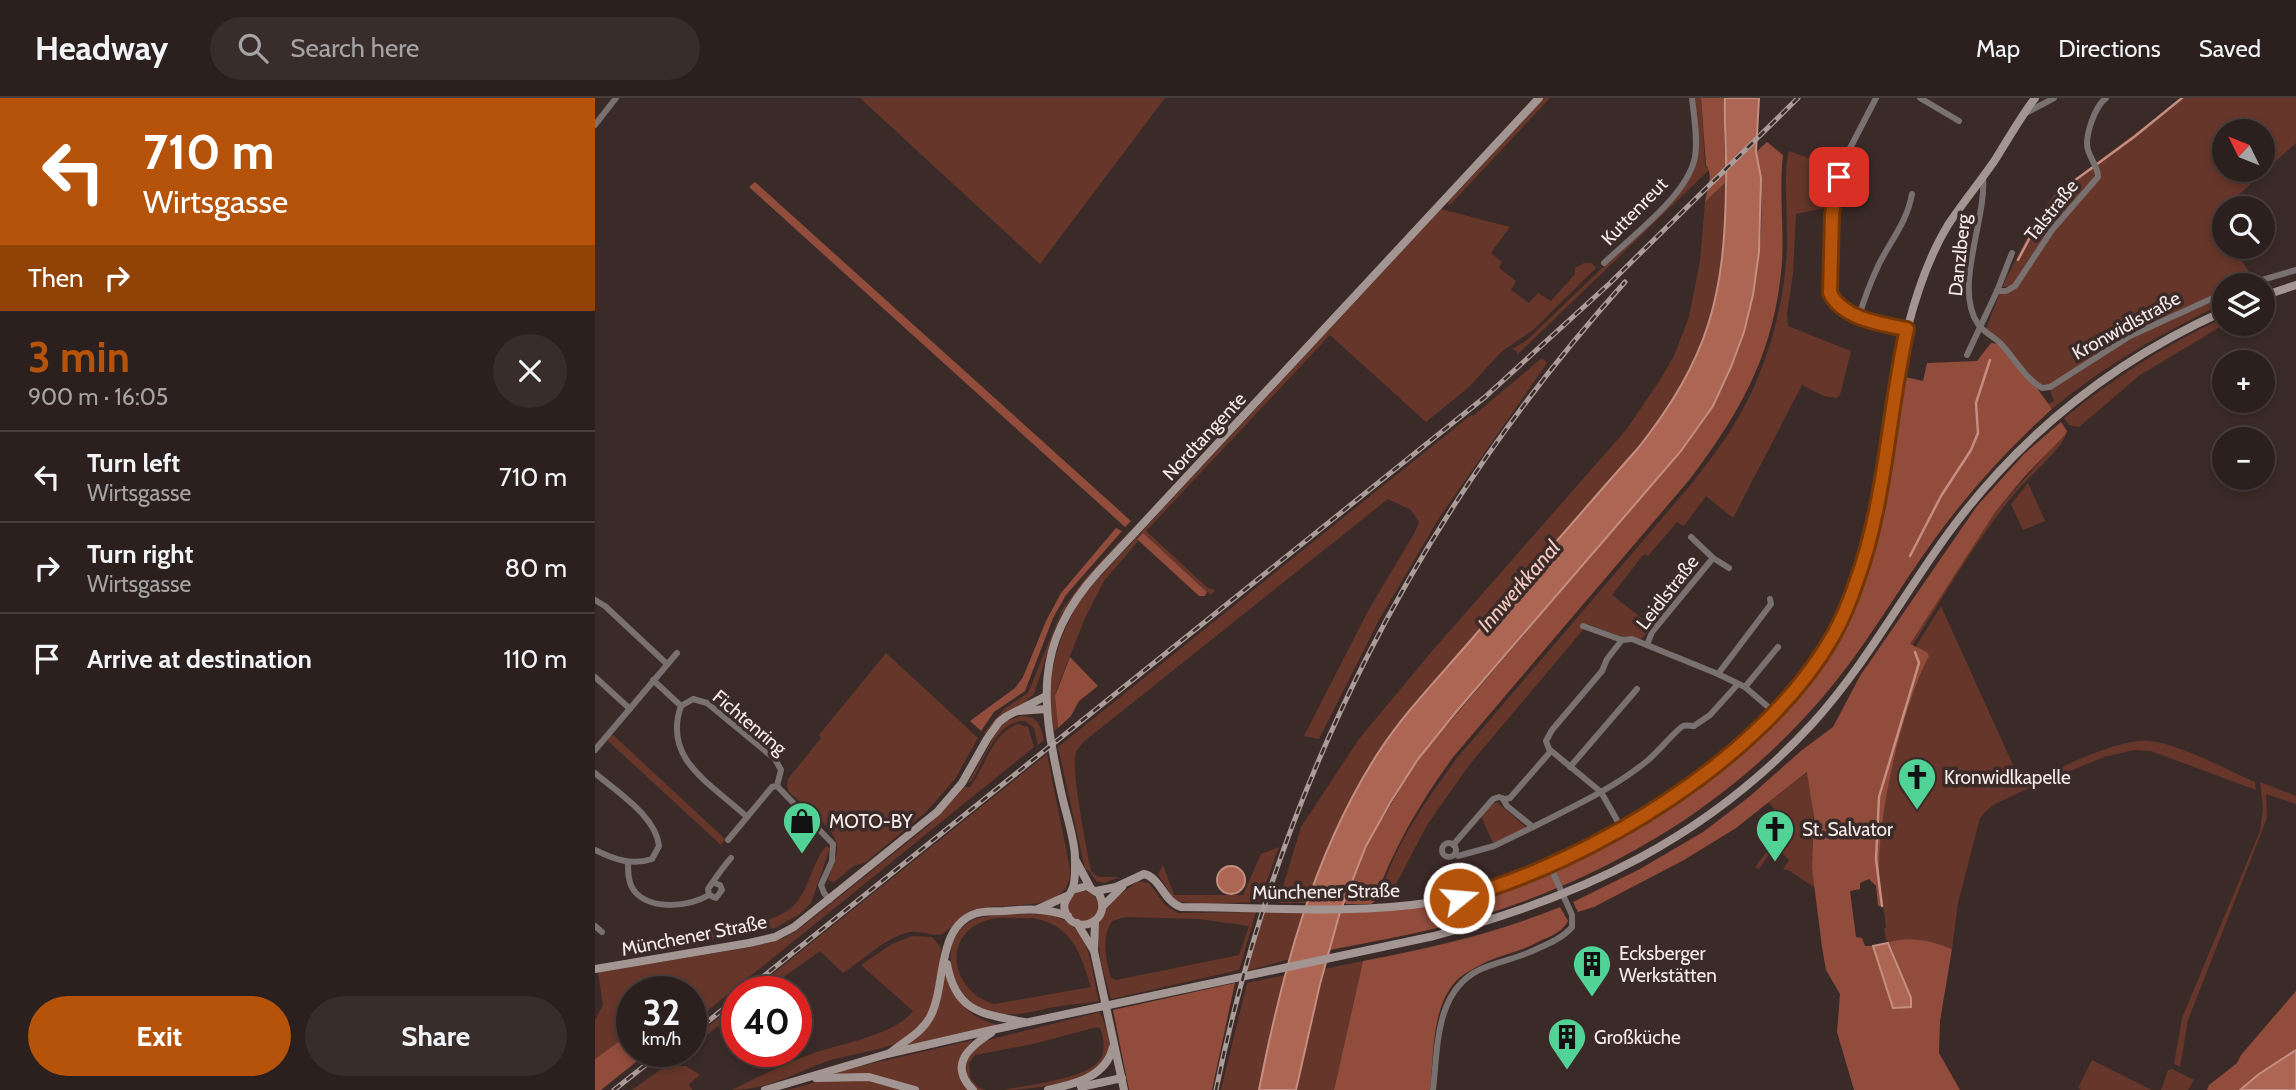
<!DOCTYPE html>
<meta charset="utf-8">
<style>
:root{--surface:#2c201e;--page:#382d2b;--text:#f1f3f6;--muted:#a6a3a4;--line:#483e3c;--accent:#b45309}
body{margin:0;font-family:Cabin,sans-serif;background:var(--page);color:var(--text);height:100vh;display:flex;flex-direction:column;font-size:26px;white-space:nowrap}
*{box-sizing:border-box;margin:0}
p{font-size:23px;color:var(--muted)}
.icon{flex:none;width:38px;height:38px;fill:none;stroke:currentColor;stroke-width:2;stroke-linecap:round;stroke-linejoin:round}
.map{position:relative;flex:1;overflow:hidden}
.sheet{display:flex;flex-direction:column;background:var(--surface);width:595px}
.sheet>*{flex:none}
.guide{background:#b45309;color:#fff;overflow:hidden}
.needle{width:46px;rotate:313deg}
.tools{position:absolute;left:1617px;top:21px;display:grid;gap:14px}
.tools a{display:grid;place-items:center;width:63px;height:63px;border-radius:50%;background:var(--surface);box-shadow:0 4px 10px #0003,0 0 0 2px var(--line);font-size:35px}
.speed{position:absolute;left:21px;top:878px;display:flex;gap:14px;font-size:35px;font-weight:700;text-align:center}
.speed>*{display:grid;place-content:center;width:91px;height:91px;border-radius:50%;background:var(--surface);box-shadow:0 4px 10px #0003,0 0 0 2px var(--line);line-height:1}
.speed small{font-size:18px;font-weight:400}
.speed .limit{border:10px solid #d22;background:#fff;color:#111}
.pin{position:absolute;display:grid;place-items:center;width:60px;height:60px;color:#fff;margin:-30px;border-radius:14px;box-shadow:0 4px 10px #0006}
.me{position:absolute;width:77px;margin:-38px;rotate:73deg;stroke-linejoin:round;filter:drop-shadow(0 0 5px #0008)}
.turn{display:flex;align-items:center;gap:24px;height:147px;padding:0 28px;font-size:32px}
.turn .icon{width:91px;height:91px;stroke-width:2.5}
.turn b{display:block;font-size:49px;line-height:60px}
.then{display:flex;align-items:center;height:66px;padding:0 28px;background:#0003;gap:14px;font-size:26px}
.round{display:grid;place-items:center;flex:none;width:74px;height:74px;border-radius:37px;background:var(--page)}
.head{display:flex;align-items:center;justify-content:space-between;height:119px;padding:0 28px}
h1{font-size:42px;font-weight:700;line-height:52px;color:var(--accent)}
.cta{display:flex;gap:14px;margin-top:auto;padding:14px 28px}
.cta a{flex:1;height:80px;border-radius:42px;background:var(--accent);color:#fff;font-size:28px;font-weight:700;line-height:80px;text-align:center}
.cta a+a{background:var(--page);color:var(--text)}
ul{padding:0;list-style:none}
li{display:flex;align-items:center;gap:21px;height:91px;padding:0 28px;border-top:2px solid var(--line)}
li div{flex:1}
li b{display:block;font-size:26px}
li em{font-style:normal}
header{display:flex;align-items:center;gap:42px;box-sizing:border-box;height:98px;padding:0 35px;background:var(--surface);border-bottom:2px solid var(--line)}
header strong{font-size:33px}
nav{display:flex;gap:38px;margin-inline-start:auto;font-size:24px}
.search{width:490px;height:63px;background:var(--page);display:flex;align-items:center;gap:18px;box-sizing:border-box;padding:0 24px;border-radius:38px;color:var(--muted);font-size:26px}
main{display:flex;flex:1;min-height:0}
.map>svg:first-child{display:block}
.green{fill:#66362a;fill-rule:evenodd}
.forest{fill:#914c3c}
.water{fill:#ae6654;stroke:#c48e81;stroke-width:2}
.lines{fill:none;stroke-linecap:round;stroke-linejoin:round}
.stream{stroke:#c48e81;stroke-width:2.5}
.street{stroke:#79716f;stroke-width:6}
.secondary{stroke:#a39592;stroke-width:8}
.rail-casing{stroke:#aa9c99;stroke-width:5}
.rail{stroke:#3b2b28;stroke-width:2.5;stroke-dasharray:8;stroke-linecap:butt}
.route-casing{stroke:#753606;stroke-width:18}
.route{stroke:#b45309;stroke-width:12}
.labels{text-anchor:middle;stroke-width:7;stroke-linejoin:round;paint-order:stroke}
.street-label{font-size:19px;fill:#f7ece9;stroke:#3b2b28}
.poi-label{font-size:19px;fill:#f7ece9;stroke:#3b2b28;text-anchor:start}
.water-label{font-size:21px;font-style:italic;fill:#f5cac0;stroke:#3b2b28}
</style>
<header>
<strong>Headway</strong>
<div class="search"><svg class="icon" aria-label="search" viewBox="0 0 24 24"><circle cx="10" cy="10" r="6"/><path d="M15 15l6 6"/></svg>Search here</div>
<nav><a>Map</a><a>Directions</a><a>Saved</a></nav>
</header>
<main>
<section class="sheet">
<div class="guide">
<div class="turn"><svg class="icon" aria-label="left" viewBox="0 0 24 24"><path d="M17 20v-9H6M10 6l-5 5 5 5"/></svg><div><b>710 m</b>Wirtsgasse</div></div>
<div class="then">Then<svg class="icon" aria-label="right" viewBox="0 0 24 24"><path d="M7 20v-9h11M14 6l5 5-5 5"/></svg></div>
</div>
<div class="head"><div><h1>3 min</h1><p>900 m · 16:05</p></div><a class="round"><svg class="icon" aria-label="close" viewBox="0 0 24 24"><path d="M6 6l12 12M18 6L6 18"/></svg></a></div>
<ul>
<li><svg class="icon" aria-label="left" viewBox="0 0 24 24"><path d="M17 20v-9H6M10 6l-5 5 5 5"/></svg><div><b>Turn left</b><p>Wirtsgasse</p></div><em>710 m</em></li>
<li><svg class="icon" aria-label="right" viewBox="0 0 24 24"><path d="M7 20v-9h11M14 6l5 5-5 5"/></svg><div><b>Turn right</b><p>Wirtsgasse</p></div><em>80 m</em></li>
<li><svg class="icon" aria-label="arrive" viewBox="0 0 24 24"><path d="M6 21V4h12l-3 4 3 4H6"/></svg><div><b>Arrive at destination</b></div><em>110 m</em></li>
</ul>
<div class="cta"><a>Exit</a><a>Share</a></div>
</section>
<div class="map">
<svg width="1701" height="992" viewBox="0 0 1701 992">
<rect width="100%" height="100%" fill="#3b2b28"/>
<g class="green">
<polygon points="265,0 570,0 445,166"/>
<polygon points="949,0 955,0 854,108 853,105 855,102"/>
<polygon points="1099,0 1106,0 1110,67 1114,72 922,257 922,253 917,251 931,243 1049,130 1098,73"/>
<path d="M1587,0H1701V45L1619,119L1629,135V149H1638L1659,182L1642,187H1629V192L1531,237L1454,287L1444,286L1391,231L1405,195H1411L1505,76L1501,65ZM1629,33H1668V72H1629Z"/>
<path d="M1194,53L1242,70L1235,109L1201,116L1198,176L1192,216L1193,228L1256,253L1245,297L1241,300L1229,298L1207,287L1138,420L1111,398L1089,428L1082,424L1053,458L1049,456L1017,497L1058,529L1045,542L1036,538L1027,539L993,526L875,666L832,727L798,792L799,799H791L787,794C797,750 835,697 862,660L1098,384C1108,370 1120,356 1130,341C1168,285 1189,216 1192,149C1193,127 1188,70 1194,53Z"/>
<path d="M1498,68L1500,75L1498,82C1467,115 1441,149 1417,188L1407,189L1441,122L1462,93Z"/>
<path d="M1131,84C1129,199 1116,257 1044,349L843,580L750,715L719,783L712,805H683L706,729L764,641L837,553L1031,332L1065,282L1079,258L1094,219L1105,163L1110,104Z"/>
<path d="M846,111L915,129L896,155L907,164L904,170L921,183L916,192L934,205L943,195L956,203L980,176V170L989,165H996L1001,170L937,233L907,253L874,289L831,324L735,237L551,433L613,490L620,492L616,497L547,435L542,440L544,442L509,483L490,520L463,588L460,598L463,630L459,633C449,582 462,537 490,495Z"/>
<path d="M1629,197V205C1567,235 1510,267 1457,311L1453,306L1459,303L1455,292L1533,241Z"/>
<path d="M1629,220L1630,226L1545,277L1484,329L1474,327L1469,320C1519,280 1571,246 1629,220Z"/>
<path d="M947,260L952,265L844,420L784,522L724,641L709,638L773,513L820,434L824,424L816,412L793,401L487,645C487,646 481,653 481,654C475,669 492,753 496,773L503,779H524L509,785L501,783L494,773L490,771L463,649L876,317L878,318Z"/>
<path d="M1472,333C1469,349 1439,374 1427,387C1384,436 1352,493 1317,548L1314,546L1401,413Z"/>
<polygon points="1433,385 1450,423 1428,432 1416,406"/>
<polygon points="532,435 486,490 467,516 460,531 439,596 429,605 398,626 391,636 389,635 409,611 433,595 467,512 489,482"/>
<path d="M1346,508L1427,687C1459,674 1521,640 1554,643C1585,646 1630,671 1660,684L1661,692L1556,653L1539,652L1509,659L1434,690L1398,707L1391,713L1385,720L1363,805L1357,851C1338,844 1314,839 1294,844L1291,842L1289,831L1291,829C1289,810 1284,790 1284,771C1282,715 1308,608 1334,558L1332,554L1320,550Z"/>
<path d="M291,555L383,640L360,681L332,713L271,764L259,768L239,784L233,782C235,773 241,763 242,754C246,733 208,707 194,694L192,688L193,681L226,640L224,637Z"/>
<path d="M425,618C442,617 446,627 449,642L443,647L439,630L430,623C403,621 388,663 377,683L373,685L404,630L412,623Z"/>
<path d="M423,626L433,629L439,649L96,926V894H37V936L0,961V922L8,907L3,874L152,850L187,841L203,832L333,728L368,689H375C391,668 397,635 423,626Z"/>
<polygon points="17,636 130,741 126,747 12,642"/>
<path d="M452,656L475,771C477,819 410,802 377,812C365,818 354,833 347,836C340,839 325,832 314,834C291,839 268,862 248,875L225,853L168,894H155Z"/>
<path d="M1213,674C1222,713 1215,751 1220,790L1195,773L1188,771L1194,762L1183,751L1173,758L1164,771L1160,769L1191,728L1174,704Z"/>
<polygon points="1665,684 1701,698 1701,706 1671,696 1672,720 1593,922 1585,969 1579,966 1587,920 1665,733 1668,710"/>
<polygon points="902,704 932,730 898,745 886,718 898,705"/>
<path d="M231,748L235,750L216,805L205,816L180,830L74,849L71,845L74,842C105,837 181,829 200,806C215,789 217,765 231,748Z"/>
<polygon points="684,749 664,804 608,806 580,803 563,776 568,767 579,797 648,797 666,756"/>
<path d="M543,783L554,785L571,808L583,815L661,814L644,872L516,901L506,865L502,830L514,805ZM531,819L604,821L654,828L644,857L521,882L516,880C511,862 506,840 517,823Z"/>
<circle cx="488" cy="808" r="15"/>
<polygon points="668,813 709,815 695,861 651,873"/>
<path d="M450,816C497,823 495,868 504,903C493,905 482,906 472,907C447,910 422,920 397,915C359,907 337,845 376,823C393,814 430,817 450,816ZM437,820C478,827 485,855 496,889L399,906C356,894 345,836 393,822C406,818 423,821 437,820Z"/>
<path d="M317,838L337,839L346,850C345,875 343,907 327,927C305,953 264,953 233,963C202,974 172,992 137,992C163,979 189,966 216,956C246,945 299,938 318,913L266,867L297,846Z"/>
<polygon points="768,863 739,992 701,992 729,871"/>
<path d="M350,872C358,902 372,919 403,927L313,947C338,928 347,902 350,872Z"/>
<polygon points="691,877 664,992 626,992 652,885"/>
<polygon points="142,905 142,914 96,949 96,942"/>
<path d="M505,914C510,928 519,946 511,961C497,985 433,992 409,992C432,987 490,981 504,963C511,954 509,940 505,930L502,929L438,946L380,957L374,965L375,980L383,989L390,992H382L371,976L373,957L388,944L397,941Z"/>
<path d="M378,942C359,961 367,969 374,992H192L215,986L245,973Z"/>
<polygon points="82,954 90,954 81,961 77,968 91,968 105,977 94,986 97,992 37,992 65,972"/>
<polygon points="1497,962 1557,992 1486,992 1483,990"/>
<polygon points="1577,971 1599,982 1593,992 1566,992 1573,972"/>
</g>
<g class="forest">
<path d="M1106,0H1130L1129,38L1131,84L1110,104C1112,92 1119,78 1111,67Z"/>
<path d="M1172,44L1188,57C1184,92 1189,129 1187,164C1180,253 1147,312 1095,381L859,658C826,703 798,750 779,804L776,806H751L749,803L771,748L823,661L1086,353C1096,338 1108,324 1117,309C1157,245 1177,127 1161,54Z"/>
<polygon points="160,84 536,423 530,429 154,89"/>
<path d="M1396,245L1403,246L1442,290L1457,311C1418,346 1382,385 1350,427C1318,469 1291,515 1260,558C1167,686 1039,769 889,817C839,833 786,842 735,852L745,814L804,812L850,807L951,777L1104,685L1136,660L1186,614L1214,581L1243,540L1259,506L1282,438L1306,278L1328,283L1332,265L1382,263Z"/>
<path d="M1466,324L1472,333L1469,338L1430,378L1401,413L1315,546L1332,554L1334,558C1307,610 1284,711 1284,769C1284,781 1286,794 1288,807L1283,808L1281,788L1274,781L1265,785V791L1255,793L1261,839L1267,840L1270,848H1278L1298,910L1316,909V900L1294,844C1316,838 1336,843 1357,851L1345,923L1344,955L1365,992H1259L1242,934L1245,896L1231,872L1227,849L1217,770L1219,720L1212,674L1141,730L1089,762L999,809L983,814L978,804L1045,771L1108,734L1154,699L1207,652L1238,629L1265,578L1382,408L1429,356Z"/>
<polygon points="521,430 527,433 471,497 458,520 430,593 399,614 386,633 375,623 420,590 428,579 451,523 466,495"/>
<polygon points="548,435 612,494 610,498 604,498 542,441"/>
<polygon points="475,559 503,588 484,603 476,618 463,630 460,598"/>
<path d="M965,809L973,823C967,835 955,838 943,844C927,853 909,856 893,863C882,869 870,874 861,883C836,910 839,958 835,992H739L768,863C835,850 902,835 965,809Z"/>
<polygon points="640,885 617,992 534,992 518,912"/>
<polygon points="1701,893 1701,952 1664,976 1645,992 1612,992 1614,987 1642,965 1646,957"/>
<polygon points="36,935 37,954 51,956 6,992 0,992 0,961"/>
</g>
<g class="water">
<path d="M1130,0H1164L1161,54L1166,80L1164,154L1158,197L1149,234L1136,269L1118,308L1086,353L861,614L823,661L795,705L771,748L745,814L725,886L701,992H664C687,875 718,756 783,655C811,612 848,575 881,536C935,474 989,411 1044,349C1114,259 1130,198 1131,86C1132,57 1129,29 1130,0Z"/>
<circle cx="636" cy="782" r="14"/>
<polygon points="1293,845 1316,900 1316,909 1298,910 1278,848"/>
<polygon points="1701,952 1701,992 1645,992 1664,976"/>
</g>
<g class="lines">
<g class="stream">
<polyline points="1423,162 1443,124 1464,94 1539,39 1587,0"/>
<polyline points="1315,458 1346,398 1376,352 1383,335 1381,305 1395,262"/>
<polyline points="1287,808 1281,761 1284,699 1324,565 1320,554"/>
</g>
<g class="street">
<polyline points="1281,0 1251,58 1241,89 1237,116 1234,191 1242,206 1264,219 1312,231"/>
<polyline points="1325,0 1364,23"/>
<polyline points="1429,16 1459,0"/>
<polyline points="0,27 21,0"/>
<path d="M1388,79C1392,120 1358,190 1383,226C1389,235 1400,239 1407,247C1420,261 1430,280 1447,290L1455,289L1535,238L1629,195"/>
<path d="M1009,165C1036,139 1093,97 1100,59C1103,41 1099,19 1097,0"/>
<polyline points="1650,187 1701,172"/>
<polyline points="1402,193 1417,155"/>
<path d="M1264,219C1269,201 1276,183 1284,166C1296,142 1312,124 1317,96"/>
<path d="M1372,257L1402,193H1411L1420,188L1457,132L1503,79C1503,69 1496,62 1493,52C1489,39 1500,8 1511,0"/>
<polyline points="1096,439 1118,460 1134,470"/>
<polyline points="0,502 10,508 72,566"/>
<polyline points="988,528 1027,542 1037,541 1123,576 1150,589 1179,614"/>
<polyline points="1052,547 1057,534 1118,460"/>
<polyline points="1123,576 1176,506 1175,501"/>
<polyline points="0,579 35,611"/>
<path d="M58,582L86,608C67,662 117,686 152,719"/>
<polyline points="1150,589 1183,549"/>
<polyline points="86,608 98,601 112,605 180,661 186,672 182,688"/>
<polyline points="0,652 82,555"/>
<polyline points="975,669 1042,591"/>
<path d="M0,675C22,694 61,718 64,748L57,761C37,768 18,761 0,752"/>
<path d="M908,701L912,708L938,729C977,709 1018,691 1052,663C1061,656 1081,632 1088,628C1091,627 1095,628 1099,628L1115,617L1143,586"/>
<polyline points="1027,731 1006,694 954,651 951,643 957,632 1007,573 1012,561 1027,542"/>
<polyline points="133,742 177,689 182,688 238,746 237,763 226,787 229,795 235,802"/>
<circle cx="854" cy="752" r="7"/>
<polyline points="858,747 898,701 904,699 910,701 915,700 956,653"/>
<polyline points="860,756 863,758 899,748 938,729"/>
<path d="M33,764C33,774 33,787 41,795C59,813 95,808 114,797"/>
<path d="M119,785L125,787L127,792L121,800L114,797L113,791C120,781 127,770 136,760"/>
<polyline points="0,828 7,834"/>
<path d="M838,992C843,949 840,894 884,872C901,864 919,861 935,854C950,847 967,841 977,829V817L955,768"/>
</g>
<g class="secondary">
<polyline points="1668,198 1701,187"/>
<polyline points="423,613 451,611"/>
<polyline points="480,761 495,789"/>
<path d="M477,792L492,788L504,796C518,822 483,839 471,816C466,805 473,800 477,792C481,784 480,769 480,760C480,742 471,716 467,698C447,608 436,548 503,474L944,0"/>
<path d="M501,793L521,789L549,776C566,780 568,803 586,809C669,809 756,817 839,804C977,783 1157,665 1232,547C1248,523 1258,495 1267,468C1291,392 1291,309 1312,232C1321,197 1334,158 1353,127C1368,104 1385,84 1400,62C1413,41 1425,20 1440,0"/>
<polyline points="508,808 527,789"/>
<polyline points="443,811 472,798"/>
<polyline points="500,823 499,853 529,992"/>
<polyline points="482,825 499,853"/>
<path d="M352,866C361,915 388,916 429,924"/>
<polyline points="0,871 154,845 180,839 199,829 342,714 367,685 392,641 404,624 412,618 451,598"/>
<path d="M295,955C309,943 326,936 335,919C352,888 340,828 382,815C390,813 400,813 409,813C431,811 452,810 473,818"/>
<polyline points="221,980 274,979 320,992"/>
<polyline points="486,989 527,980"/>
<path d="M170,992L292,956L401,931L839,838C988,798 1111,741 1217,626C1269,569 1307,499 1352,437C1424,338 1518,263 1629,213"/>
<path d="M378,992C353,967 374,949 396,935"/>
<path d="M453,992C480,986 511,979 518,949"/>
</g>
<g class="rail-casing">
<g id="rail">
<polyline points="149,894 890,299 1014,186 1203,0"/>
<polyline points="96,937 142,900"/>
<polyline points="19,992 67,954"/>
<path d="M621,992C683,689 823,414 1030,184"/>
</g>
</g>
<use href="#rail" class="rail"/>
</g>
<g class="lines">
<g class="route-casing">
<path id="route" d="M864,800C996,764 1169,660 1238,538C1247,522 1255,503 1261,485C1291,404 1293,315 1312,231C1286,226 1248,221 1235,195L1237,116L1244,79"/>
</g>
<use href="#route" class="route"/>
</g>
<defs>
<g id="church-pin" transform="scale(2.0125)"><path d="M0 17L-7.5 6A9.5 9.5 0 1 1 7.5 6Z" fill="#51d398" stroke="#3b2b28"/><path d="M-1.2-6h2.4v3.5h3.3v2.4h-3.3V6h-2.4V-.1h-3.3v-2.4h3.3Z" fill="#111"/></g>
<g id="shop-pin" transform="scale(2.0125)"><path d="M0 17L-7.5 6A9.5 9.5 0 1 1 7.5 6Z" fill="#51d398" stroke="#3b2b28"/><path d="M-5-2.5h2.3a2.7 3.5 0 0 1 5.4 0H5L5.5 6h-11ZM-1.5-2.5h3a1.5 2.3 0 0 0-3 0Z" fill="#111"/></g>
<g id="building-pin" transform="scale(2.0125)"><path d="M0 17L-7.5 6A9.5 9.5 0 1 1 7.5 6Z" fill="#51d398" stroke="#3b2b28"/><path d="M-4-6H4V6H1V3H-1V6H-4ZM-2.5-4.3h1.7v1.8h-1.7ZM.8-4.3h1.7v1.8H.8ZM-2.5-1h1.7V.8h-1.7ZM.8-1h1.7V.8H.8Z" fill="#111"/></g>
</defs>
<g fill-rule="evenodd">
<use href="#church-pin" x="1322" y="679"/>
<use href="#shop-pin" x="207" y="723"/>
<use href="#church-pin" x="1180" y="731"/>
<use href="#building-pin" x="997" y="866"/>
<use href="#building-pin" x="972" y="939"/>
</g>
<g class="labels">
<g class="street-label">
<text transform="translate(1456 112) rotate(-51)" y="7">Talstraße</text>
<text transform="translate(1039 113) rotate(-46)" y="7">Kuttenreut</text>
<text transform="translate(1364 157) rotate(-84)" y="7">Danzlberg</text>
<text transform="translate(1531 227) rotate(-29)" y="7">Kronwidlstraße</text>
<text transform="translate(609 338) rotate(-47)" y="7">Nordtangente</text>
<text transform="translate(1072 494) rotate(-52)" y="7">Leidlstraße</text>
<text transform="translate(155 624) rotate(40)" y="7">Fichtenring</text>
<text transform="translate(731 793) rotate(-1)" y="7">Münchener Straße</text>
<text transform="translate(99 837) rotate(-11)" y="7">Münchener Straße</text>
</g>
<g class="poi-label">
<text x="1349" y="686">Kronwidlkapelle</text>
<text x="234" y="730">MOTO-BY</text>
<text x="1207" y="738">St. Salvator</text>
<text x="1024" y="862">Ecksberger<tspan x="1024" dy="22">Werkstätten</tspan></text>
<text x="999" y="946">Großküche</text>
</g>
<g class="water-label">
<text transform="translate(924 488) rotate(-49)" y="7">Innwerkkanal</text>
</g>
</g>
</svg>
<div class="tools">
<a><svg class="needle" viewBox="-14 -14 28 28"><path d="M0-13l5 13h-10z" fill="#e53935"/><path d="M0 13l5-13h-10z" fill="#a6a3a4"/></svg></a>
<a><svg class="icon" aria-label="search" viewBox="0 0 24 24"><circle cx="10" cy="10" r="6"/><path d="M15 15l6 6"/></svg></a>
<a><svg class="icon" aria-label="layers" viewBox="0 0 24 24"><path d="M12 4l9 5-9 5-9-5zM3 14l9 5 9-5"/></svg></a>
<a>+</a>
<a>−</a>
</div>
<div class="speed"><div>32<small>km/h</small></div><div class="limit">40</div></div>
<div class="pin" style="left:1244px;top:79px;background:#d93025"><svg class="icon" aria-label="arrive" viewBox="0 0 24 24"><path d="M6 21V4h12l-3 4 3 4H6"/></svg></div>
<svg class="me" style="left:864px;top:800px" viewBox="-20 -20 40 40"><circle r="17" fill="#b45309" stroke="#fff" stroke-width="3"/><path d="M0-11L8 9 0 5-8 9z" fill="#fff"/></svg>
</div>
</main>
